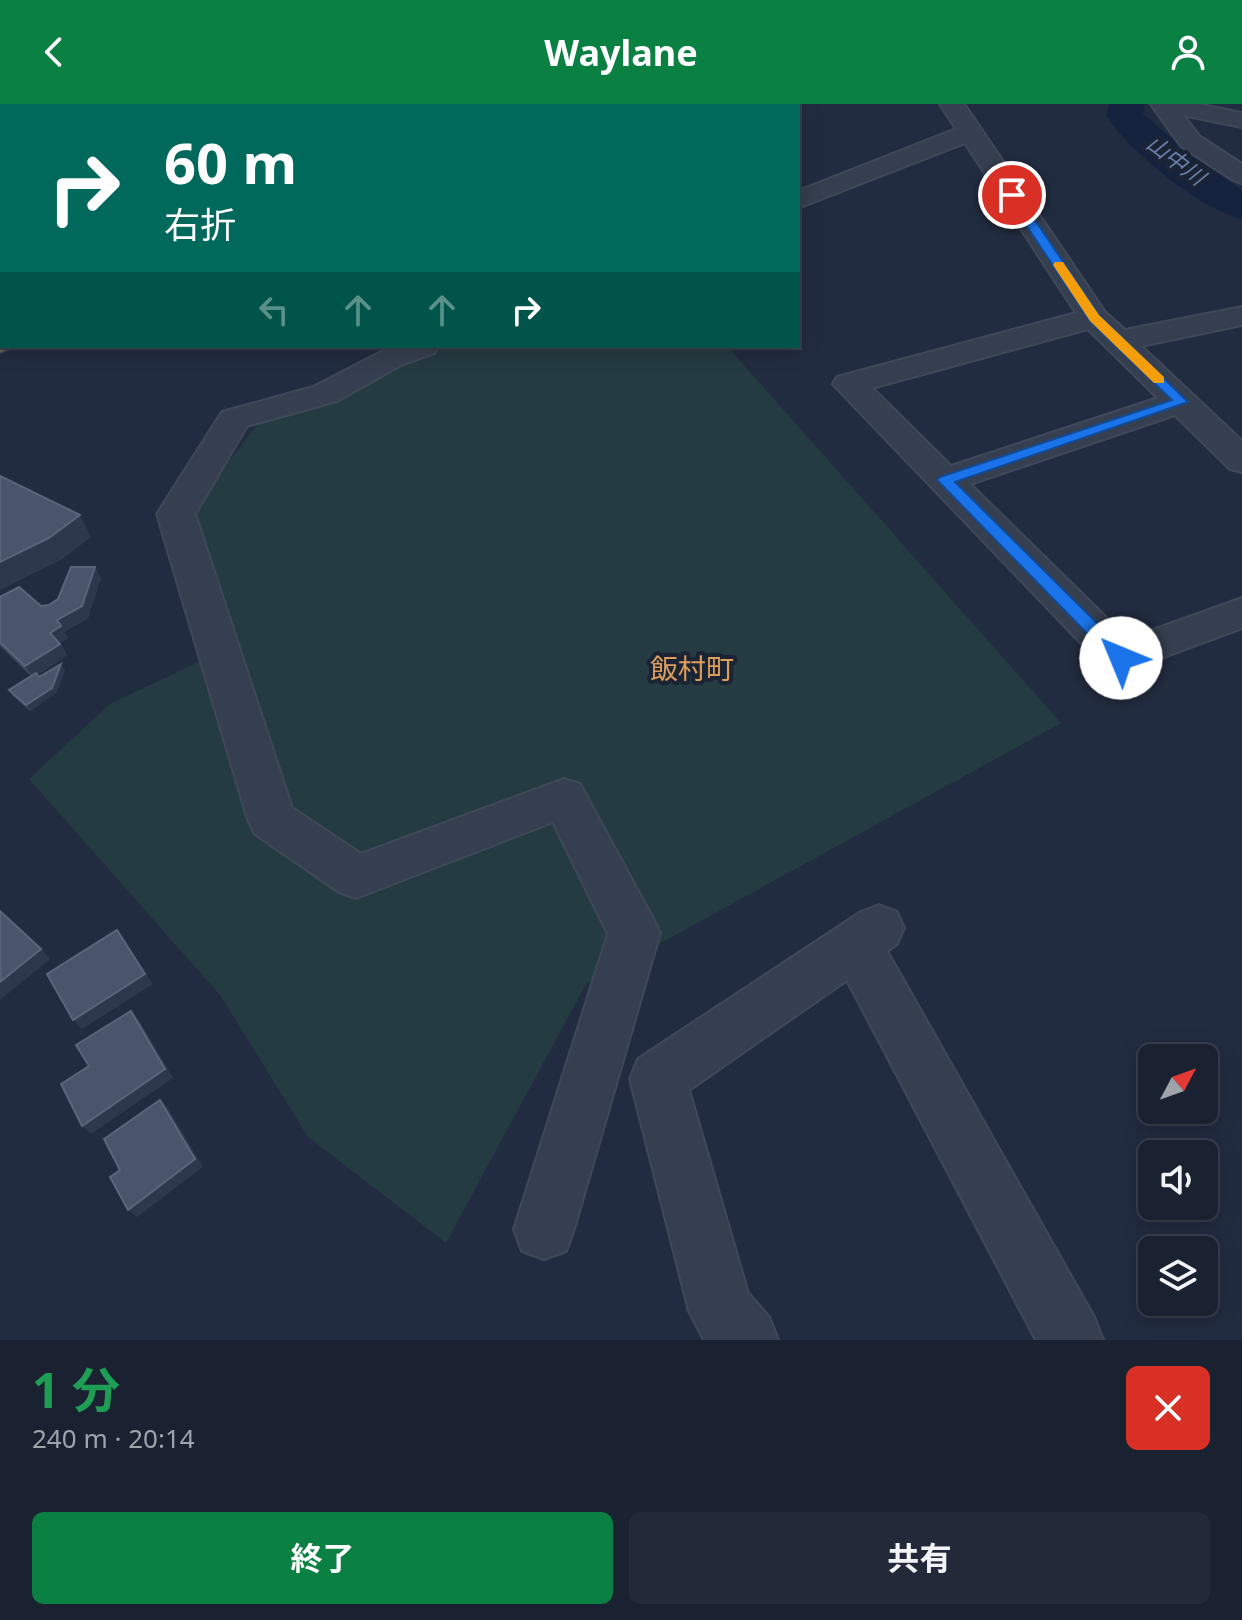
<!DOCTYPE html>
<html lang="ja">
<meta charset="utf-8">
<style>
:root{--surface:#1a2130;--page:#232938;--text:#f1f3f6;--muted:#9fa3ab;--line:#383e4c;--accent:#0b8043}
body{margin:0;font-family:"Noto Sans","Noto Sans JP",sans-serif;background:var(--page);color:var(--text);height:100vh;display:flex;flex-direction:column;font-size:30px;white-space:nowrap}
*{box-sizing:border-box;margin:0}
p{font-size:26px;color:var(--muted)}
.icon{flex:none;width:44px;height:44px;fill:none;stroke:currentColor;stroke-width:2;stroke-linecap:round;stroke-linejoin:round}
.map{position:relative;height:1236px;overflow:hidden}
.panel{display:flex;flex-direction:column;background:var(--surface);flex:1}
.panel>*{flex:none}
.top-card{position:absolute;left:0px;top:0px;width:800px;height:244px;box-shadow:0 4px 20px #0003,0 0 0 2px var(--line);background:#00695c;color:#fff;overflow:hidden}
.needle{width:52px;rotate:49deg}
.controls{position:absolute;left:1138px;top:940px;display:grid;gap:16px}
.controls a{display:grid;place-items:center;width:80px;height:80px;border-radius:12px;background:var(--surface);box-shadow:0 4px 20px #0003,0 0 0 2px var(--line);font-size:40px}
.pin{position:absolute;display:grid;place-items:center;width:68px;height:68px;color:#fff;margin:-34px;border:4px solid #fff;border-radius:50%;box-shadow:0 2px 8px #0007}
.me{position:absolute;width:88px;margin:-44px;rotate:315deg;stroke-linejoin:round;filter:drop-shadow(0 0 6px #0008)}
.turn{display:flex;align-items:center;gap:28px;height:168px;padding:0 32px;font-size:36px}
.turn .icon{width:104px;height:104px;stroke-width:2.5}
.turn b{display:block;font-size:56px;line-height:68px}
.lanes{display:flex;align-items:center;height:76px;padding:0 32px;background:#0003;justify-content:center;gap:40px;direction:ltr}
.lanes .off{opacity:.35}
.round{display:grid;place-items:center;flex:none;width:84px;height:84px;border-radius:12px;background:var(--page)}
.headline{display:flex;align-items:center;justify-content:space-between;height:136px;padding:0 32px}
h1{font-size:48px;font-weight:700;line-height:60px;color:#1e9e55}
.cta{display:flex;gap:16px;margin-top:auto;padding:16px 32px}
.cta a{flex:1;height:92px;border-radius:12px;background:var(--accent);color:#fff;font-size:32px;font-weight:700;line-height:92px;text-align:center}
.cta a+a{background:var(--page);color:var(--text)}
header{display:flex;justify-content:space-between;align-items:center;height:104px;padding:0 32px;background:var(--accent);color:#fff;font-size:36px;font-weight:700}
.map>svg:first-child{display:block}
.green{fill:#243b41}
.lines{fill:none;stroke-linecap:round;stroke-linejoin:round}
.river{fill:#14223e;fill-rule:evenodd}
.minor-casing{stroke:#3f4858;stroke-width:4}
.highway-casing{stroke:#3e4757;stroke-width:4}
.minor{fill:#363f4f;fill-rule:evenodd}
.highway{fill:#766b53;fill-rule:evenodd}
.wall{fill:#3d495e}
.shaded-wall{fill:#2d384d}
.building{fill:#49556a;stroke:#5a6579;stroke-width:2}
.route{fill:#1a73e8;stroke:#114b97;stroke-width:2}
.slow{fill:#f59e0b}
.labels{text-anchor:middle;stroke-width:8;stroke-linejoin:round;paint-order:stroke}
.far-water-label{font-size:22px;font-style:italic;fill:#6980ac;stroke:#1b2434}
.quarter-label{font-size:28px;fill:#dd9d5b;stroke:#1b2434}
</style>
<header><svg class="icon" aria-label="back" viewBox="0 0 24 24"><path d="M15 5l-7 7 7 7"/></svg>Waylane<svg class="icon" aria-label="person" viewBox="0 0 24 24"><circle cx="12" cy="8" r="4"/><path d="M4 21q1-7 8-7t8 7"/></svg></header>
<div class="map">
<svg width="1242" height="1236" viewBox="0 0 1242 1236">
<rect width="100%" height="100%" fill="#222c40"/>
<polygon class="green" points="438,242 727,242 1061,619 586,880 446,1139 308,1033 220,891 29,675 110,600 238,539 194,403 259,318"/>
<g class="lines">
<path class="river" d="M1109,0H1145L1143,10L1194,53L1242,86V115C1199,105 1131,48 1106,12Z"/>
<g class="minor-casing">
<g id="minor">
<path d="M940,0H964L1105,208L1125,226L1242,203V221L1141,242L1242,337V368L1230,365L1175,311L970,380L1128,535L1242,494V524L1121,569L1106,565L833,280L837,273L1076,209L965,39L798,104V87L956,25ZM1088,225L1158,294L951,362L872,284Z"/>
<polygon points="1151,0 1198,0 1242,9 1242,23 1183,11 1199,32 1242,60 1242,79 1233,76 1181,42"/>
<polygon points="2,65 2,81 0,82 0,66"/>
<rect x="0" y="106" width="2" height="16"/>
<polygon points="393,242 439,242 434,249 403,260 337,297 247,322 195,410 292,704 361,750 564,675 580,680 652,813 660,829 574,1125 566,1147 544,1155 522,1147 514,1125 608,830 553,718 356,794 339,788 255,730 248,716 157,410 222,308 313,283"/>
<polygon points="879,801 897,808 904,824 897,840 887,847 1094,1213 1103,1236 1036,1236 847,876 689,986 748,1189 769,1213 778,1236 704,1236 689,1207 630,975 638,955 861,808"/>
</g>
</g>
<g class="highway-casing">
<polygon id="highway" points="0,229 2,242 15,242 0,248"/>
</g>
<use href="#minor" class="minor"/>
<use href="#highway" class="highway"/>
</g>
<polygon class="wall" points="101,474 88,514 64,528 68,534 60,539 67,551 37,571 39,573 65,566 56,589 30,607 13,592 9,586 31,572 0,542 0,493 41,502 49,501"/>
<g class="shaded-wall">
<polygon points="80,411 91,433 61,456 0,486 0,458"/>
<polygon points="95,463 101,474 88,514 64,528 68,534 57,541 50,529 57,516"/>
<polygon points="60,540 67,551 33,573 25,562"/>
<polygon points="61,560 65,566 56,589 30,607 26,601"/>
<polygon points="117,826 153,880 82,925 73,916"/>
<polygon points="41,845 50,855 0,896 0,878"/>
<polygon points="131,907 139,916 173,974 91,1030 82,1022"/>
<polygon points="160,996 168,1004 203,1063 137,1113 128,1106"/>
</g>
<g class="building">
<polygon points="0,0 46,0 52,2 2,2 2,9 0,8"/>
<polygon points="0,372 80,411 49,434 0,458"/>
<polygon points="71,463 95,463 82,502 57,516 61,522 50,529 60,540 25,562 0,538 0,493 19,483 41,502 49,501 58,495"/>
<polygon points="61,560 52,584 26,601 9,586 36,569 39,573"/>
<polygon points="0,807 41,845 0,878"/>
<polygon points="117,826 145,870 73,916 47,870"/>
<polygon points="131,907 165,965 82,1022 61,980 89,962 76,941"/>
<polygon points="160,996 195,1055 128,1106 110,1073 120,1066 104,1035"/>
</g>
<polygon class="route" points="1012,87 1016,88 1099,211 1188,298 955,378 1127,549 1130,554 1121,560 1115,558 937,376 940,373 1172,296 1090,217 1006,91"/>
<polygon class="slow" points="1055,158 1063,158 1099,211 1164,273 1164,279 1154,279 1090,217 1053,161"/>
<g class="labels">
<g class="far-water-label">
<text transform="translate(1176 56) rotate(37)" y="8">山中川</text>
</g>
<g class="quarter-label">
<text x="692" y="575">飯村町</text>
</g>
</g>
</svg>
<div class="controls">
<a><svg class="needle" viewBox="-14 -14 28 28"><path d="M0-13l5 13h-10z" fill="#e53935"/><path d="M0 13l5-13h-10z" fill="#9fa3ab"/></svg></a>
<a><svg class="icon" aria-label="sound" viewBox="0 0 24 24"><path d="M4 9h4l5-4v14l-5-4H4zM17 9q2 3 0 6"/></svg></a>
<a><svg class="icon" aria-label="layers" viewBox="0 0 24 24"><path d="M12 4l9 5-9 5-9-5zM3 14l9 5 9-5"/></svg></a>
</div>
<div class="pin" style="left:1012px;top:91px;background:#d93025"><svg class="icon" aria-label="arrive" viewBox="0 0 24 24"><path d="M6 21V4h12l-3 4 3 4H6"/></svg></div>
<svg class="me" style="left:1121px;top:554px" viewBox="-20 -20 40 40"><circle r="19" fill="#fff"/><path d="M0-13L10 11 0 6-10 11z" fill="#1a73e8"/></svg>
<div class="top-card">
<div class="turn"><svg class="icon" aria-label="right" viewBox="0 0 24 24"><path d="M7 20v-9h11M14 6l5 5-5 5"/></svg><div><b>60 m</b>右折</div></div>
<div class="lanes"><svg class="icon off" aria-label="left" viewBox="0 0 24 24"><path d="M17 20v-9H6M10 6l-5 5 5 5"/></svg><svg class="icon off" aria-label="ahead" viewBox="0 0 24 24"><path d="M12 20V5M6 11l6-6 6 6"/></svg><svg class="icon off" aria-label="ahead" viewBox="0 0 24 24"><path d="M12 20V5M6 11l6-6 6 6"/></svg><svg class="icon" aria-label="right" viewBox="0 0 24 24"><path d="M7 20v-9h11M14 6l5 5-5 5"/></svg></div>
</div>
</div>
<section class="panel">
<div class="headline"><div><h1>1 分</h1><p>240 m · 20:14</p></div><a class="round" style="background:#d93025;color:#fff"><svg class="icon" aria-label="close" viewBox="0 0 24 24"><path d="M6 6l12 12M18 6L6 18"/></svg></a></div>
<div class="cta"><a>終了</a><a>共有</a></div>
</section>
